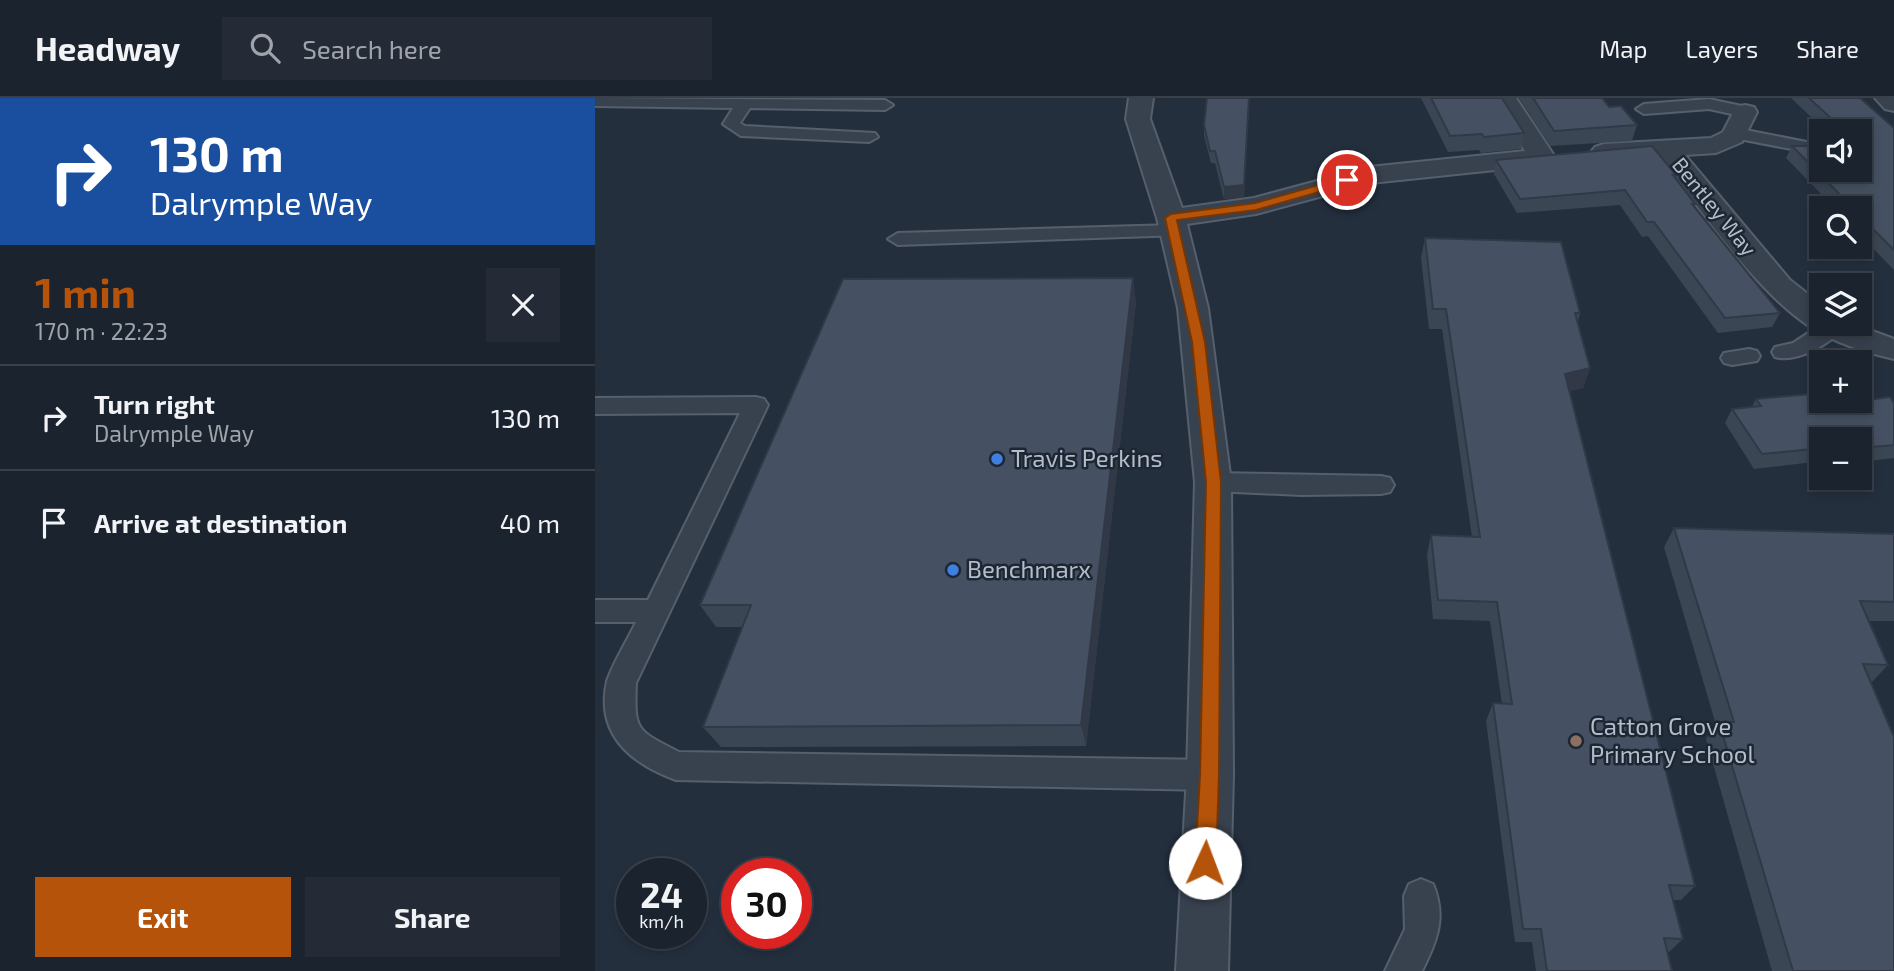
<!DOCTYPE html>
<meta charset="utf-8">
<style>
:root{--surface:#1b232e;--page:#242b36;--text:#f1f3f6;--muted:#a0a4aa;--line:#39404a;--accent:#b45309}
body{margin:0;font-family:"Exo 2",sans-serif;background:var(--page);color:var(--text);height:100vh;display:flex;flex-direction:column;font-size:26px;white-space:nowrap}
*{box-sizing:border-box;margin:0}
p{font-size:23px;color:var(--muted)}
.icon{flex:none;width:38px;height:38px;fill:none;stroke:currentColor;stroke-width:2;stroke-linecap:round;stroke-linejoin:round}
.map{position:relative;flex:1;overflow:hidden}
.side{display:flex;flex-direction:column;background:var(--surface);width:595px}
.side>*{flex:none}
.hud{background:#1a4fa0;color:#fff;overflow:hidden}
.controls{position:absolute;left:1214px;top:21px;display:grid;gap:14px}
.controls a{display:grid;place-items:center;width:63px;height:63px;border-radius:0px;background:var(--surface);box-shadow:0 4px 10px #0003,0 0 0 2px var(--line);font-size:35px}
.speed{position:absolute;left:21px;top:760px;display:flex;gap:14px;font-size:35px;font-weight:700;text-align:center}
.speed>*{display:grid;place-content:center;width:91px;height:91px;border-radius:50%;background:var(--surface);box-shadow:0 4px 10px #0003,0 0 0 2px var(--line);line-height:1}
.speed small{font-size:18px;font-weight:400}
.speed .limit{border:10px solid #d22;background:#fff;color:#111}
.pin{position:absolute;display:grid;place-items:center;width:60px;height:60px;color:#fff;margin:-30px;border:4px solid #fff;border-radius:50%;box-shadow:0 2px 7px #0007}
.me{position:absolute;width:77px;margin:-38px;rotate:2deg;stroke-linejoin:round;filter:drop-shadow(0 0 5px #0008)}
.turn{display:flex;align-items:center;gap:24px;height:147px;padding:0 35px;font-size:32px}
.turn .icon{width:91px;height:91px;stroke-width:2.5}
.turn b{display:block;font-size:49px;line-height:60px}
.round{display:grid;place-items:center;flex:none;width:74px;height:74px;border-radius:0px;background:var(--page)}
.headline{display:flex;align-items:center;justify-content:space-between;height:119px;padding:0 35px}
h1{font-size:42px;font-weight:700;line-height:52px;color:var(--accent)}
.button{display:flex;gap:14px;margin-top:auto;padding:14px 35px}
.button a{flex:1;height:80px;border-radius:0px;background:var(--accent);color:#fff;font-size:28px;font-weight:700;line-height:80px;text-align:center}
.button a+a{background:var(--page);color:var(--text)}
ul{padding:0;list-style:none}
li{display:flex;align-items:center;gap:21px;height:105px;padding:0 35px;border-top:2px solid var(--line)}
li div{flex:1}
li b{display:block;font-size:26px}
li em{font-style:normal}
header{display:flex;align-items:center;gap:42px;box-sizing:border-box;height:98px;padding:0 35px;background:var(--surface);border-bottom:2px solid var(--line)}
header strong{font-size:33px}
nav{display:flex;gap:38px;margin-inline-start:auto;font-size:24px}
.search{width:490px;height:63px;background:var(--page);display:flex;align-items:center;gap:18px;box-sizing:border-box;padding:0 24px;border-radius:0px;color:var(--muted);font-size:26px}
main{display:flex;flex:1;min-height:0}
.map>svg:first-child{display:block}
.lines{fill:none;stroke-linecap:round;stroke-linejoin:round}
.service-casing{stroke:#565f6c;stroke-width:4}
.minor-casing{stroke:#565f6c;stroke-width:4}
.service{fill:#38414e;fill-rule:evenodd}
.minor{fill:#38414e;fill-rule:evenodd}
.wall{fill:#3b4654}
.shaded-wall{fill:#303945}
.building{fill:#455162;stroke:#303945;stroke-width:2}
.route{fill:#b45309;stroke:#753606;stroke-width:2}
.shop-dot{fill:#3f7fe0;stroke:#1d2633;stroke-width:2.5}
.education-dot{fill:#8d6e63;stroke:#1d2633;stroke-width:2.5}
.labels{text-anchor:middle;stroke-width:5;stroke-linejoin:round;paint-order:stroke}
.far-street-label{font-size:21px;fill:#b4bcc9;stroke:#1d2633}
.poi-label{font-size:24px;fill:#b4bcc9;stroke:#1d2633;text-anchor:start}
</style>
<header>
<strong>Headway</strong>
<div class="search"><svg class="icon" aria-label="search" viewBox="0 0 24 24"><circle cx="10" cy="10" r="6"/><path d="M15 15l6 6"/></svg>Search here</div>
<nav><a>Map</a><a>Layers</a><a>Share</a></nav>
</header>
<main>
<section class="side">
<div class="hud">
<div class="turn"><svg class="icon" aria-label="right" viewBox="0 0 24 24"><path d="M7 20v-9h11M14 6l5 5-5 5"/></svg><div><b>130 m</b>Dalrymple Way</div></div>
</div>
<div class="headline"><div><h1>1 min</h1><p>170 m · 22:23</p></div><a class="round"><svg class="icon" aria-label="close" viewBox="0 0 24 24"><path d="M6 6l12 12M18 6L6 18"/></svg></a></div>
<ul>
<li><svg class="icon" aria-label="right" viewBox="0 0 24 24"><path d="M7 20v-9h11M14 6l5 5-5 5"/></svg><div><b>Turn right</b><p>Dalrymple Way</p></div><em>130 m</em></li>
<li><svg class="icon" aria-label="arrive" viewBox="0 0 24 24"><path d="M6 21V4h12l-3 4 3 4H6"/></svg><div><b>Arrive at destination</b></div><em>40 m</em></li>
</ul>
<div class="button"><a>Exit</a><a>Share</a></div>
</section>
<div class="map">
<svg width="1299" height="873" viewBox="0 0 1299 873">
<rect width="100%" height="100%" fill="#242f3e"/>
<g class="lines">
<g class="service-casing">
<g id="service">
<polygon points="0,0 290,2 298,7 290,12 155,10 145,25 150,28 280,35 283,39 274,44 146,38 128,26 138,10 0,8"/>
<polygon points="1114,1 1156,10 1158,14 1150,19 1114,11 1049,16 1041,11 1049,6"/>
<polygon points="1140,30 1227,47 1227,57 1134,39 1131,35"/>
<polygon points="579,127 589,133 586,137 303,147 293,141 303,135"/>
<path d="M1227,226L1249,228C1237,246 1202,265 1180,259L1177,254L1180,249L1198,245Z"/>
<polygon points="1154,251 1162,253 1165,258 1162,263 1137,267 1129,265 1126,260 1129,255"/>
<path d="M161,299L169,301L173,307L41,585C39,633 41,632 84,654L615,662L626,667L631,677L626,687L615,692L81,682C37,666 0,637 12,583C19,563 32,543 41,524H0V502H53L145,315L0,316V300Z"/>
<polygon points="618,375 786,378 795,380 799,387 795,394 786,396 706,397 618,393 609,390 605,384 609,378"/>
<path d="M826,781L838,786C852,819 842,843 827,873H790L810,831L809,798L814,786Z"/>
</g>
</g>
<g class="minor-casing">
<g id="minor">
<polygon points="534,0 558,0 555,21 587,110 659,100 774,69 930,53 897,0 921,0 960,59 956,65 947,67 776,85 661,116 592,126 613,210 636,384 638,677 633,873 581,873 592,677 600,384 583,210 562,120 531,21"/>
<polygon points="1280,0 1299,0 1299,13 1290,11"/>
<path d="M1150,7L1159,9L1162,14L1147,44L1121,55L1090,57L1195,182L1227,207V226H1259L1299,241V261C1270,254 1239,245 1214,228C1160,193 1105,109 1064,58L1009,62L1000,59L996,54L1000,49L1009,46L1116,40L1128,34L1141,9Z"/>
</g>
</g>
<use href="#service" class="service"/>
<use href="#minor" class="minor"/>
</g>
<g class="wall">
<polygon points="654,0 649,99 629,101 620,65 616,65 609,38 609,27"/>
<polygon points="826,0 907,0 929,35 926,51 886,55 884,52 853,54"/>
<polygon points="924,0 1007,0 1014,9 1042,27 1037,43 955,48"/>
<polygon points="1196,0 1265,0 1299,30 1299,172 1265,137 1265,110 1240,110 1191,60 1197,48 1265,72 1265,33 1231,33"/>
<polygon points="901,62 1081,77 1080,80 1100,106 1099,108 1185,215 1177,229 1123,235 1053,138 1047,139 1025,107 922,115 899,76"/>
<polygon points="830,140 985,215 983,224 995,270 988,290 975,293 1100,788 1086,802 1078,802 1088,841 1074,854 1072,854 1077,873 941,873 937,844 920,844 891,623 898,605 907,606 895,523 838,521 832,457 836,437 877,439 847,231 834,231 826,160"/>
<polygon points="541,204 491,648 126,649 108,629 147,529 121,529 105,507"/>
<polygon points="1161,301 1299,305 1299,360 1265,364 1265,341 1227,341 1227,363 1159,371 1130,325 1137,311 1157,309"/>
<polygon points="1079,430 1299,436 1299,523 1274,523 1293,567 1276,585 1299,873 1177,873 1111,641 1121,627 1069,449"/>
</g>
<g class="shaded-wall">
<polygon points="654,0 649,99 629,101 629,89"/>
<polygon points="538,180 541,204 491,648 486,627"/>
<polygon points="995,270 988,290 964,296 970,276"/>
</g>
<g class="building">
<polygon points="612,0 654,0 649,87 629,89 620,53 615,53 609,27"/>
<polygon points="836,0 907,0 929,35 889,39 887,36 855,38"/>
<polygon points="938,0 1007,0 1014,9 1026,8 1042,27 959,33"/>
<polygon points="1214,0 1265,0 1299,30 1299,152 1265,118 1265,110 1258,110 1197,48 1227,48 1227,72 1265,72 1265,33 1250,33"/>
<polygon points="1057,48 1081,77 1078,77 1100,106 1097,106 1185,215 1130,220 1059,124 1052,124 1030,92 925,101 901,62"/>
<polygon points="830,140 966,144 985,215 980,215 995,270 970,276 1100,788 1074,787 1088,841 1069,840 1077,873 952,873 946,831 928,831 898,605 917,606 902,504 843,502 836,437 885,439 851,211 838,211"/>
<polygon points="538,180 486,627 108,629 156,507 105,507 248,181"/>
<polygon points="1227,295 1227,303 1265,303 1295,299 1299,305 1299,347 1265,350 1265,341 1227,341 1227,350 1167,356 1137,311 1166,308 1161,301"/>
<polygon points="1079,430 1299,436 1299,504 1265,503 1293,567 1268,566 1299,639 1299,873 1198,873 1124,624 1139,624"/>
</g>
<polygon class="route" points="752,79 757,82 756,85 661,112 582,122 610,244 626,384 624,677 621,765 618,773 610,776 603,773 600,765 605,677 611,384 597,244 570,120 576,116 660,105"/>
<g class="shop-dot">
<circle cx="402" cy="361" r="7"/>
<circle cx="358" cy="472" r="7"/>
</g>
<circle class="education-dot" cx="981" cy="643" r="7"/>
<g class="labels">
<g class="far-street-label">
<text transform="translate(1119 109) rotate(51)" y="7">Bentley Way</text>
</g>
<g class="poi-label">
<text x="416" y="369">Travis Perkins</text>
<text x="372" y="480">Benchmarx</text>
<text x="995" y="637">Catton Grove<tspan x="995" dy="28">Primary School</tspan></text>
</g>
</g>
</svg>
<div class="controls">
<a><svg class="icon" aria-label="sound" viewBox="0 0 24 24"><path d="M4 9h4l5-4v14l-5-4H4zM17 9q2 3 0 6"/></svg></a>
<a><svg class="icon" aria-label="search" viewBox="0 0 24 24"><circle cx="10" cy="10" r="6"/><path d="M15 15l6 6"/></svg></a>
<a><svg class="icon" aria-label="layers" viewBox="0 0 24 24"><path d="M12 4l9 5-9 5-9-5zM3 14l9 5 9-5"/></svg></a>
<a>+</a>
<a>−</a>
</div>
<div class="speed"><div>24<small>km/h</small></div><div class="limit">30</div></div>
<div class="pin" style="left:752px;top:82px;background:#d93025"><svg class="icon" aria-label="arrive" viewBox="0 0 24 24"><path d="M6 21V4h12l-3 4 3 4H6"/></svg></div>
<svg class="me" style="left:610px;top:765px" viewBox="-20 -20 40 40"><circle r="19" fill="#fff"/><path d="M0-13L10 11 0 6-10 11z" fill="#b45309"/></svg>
</div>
</main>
